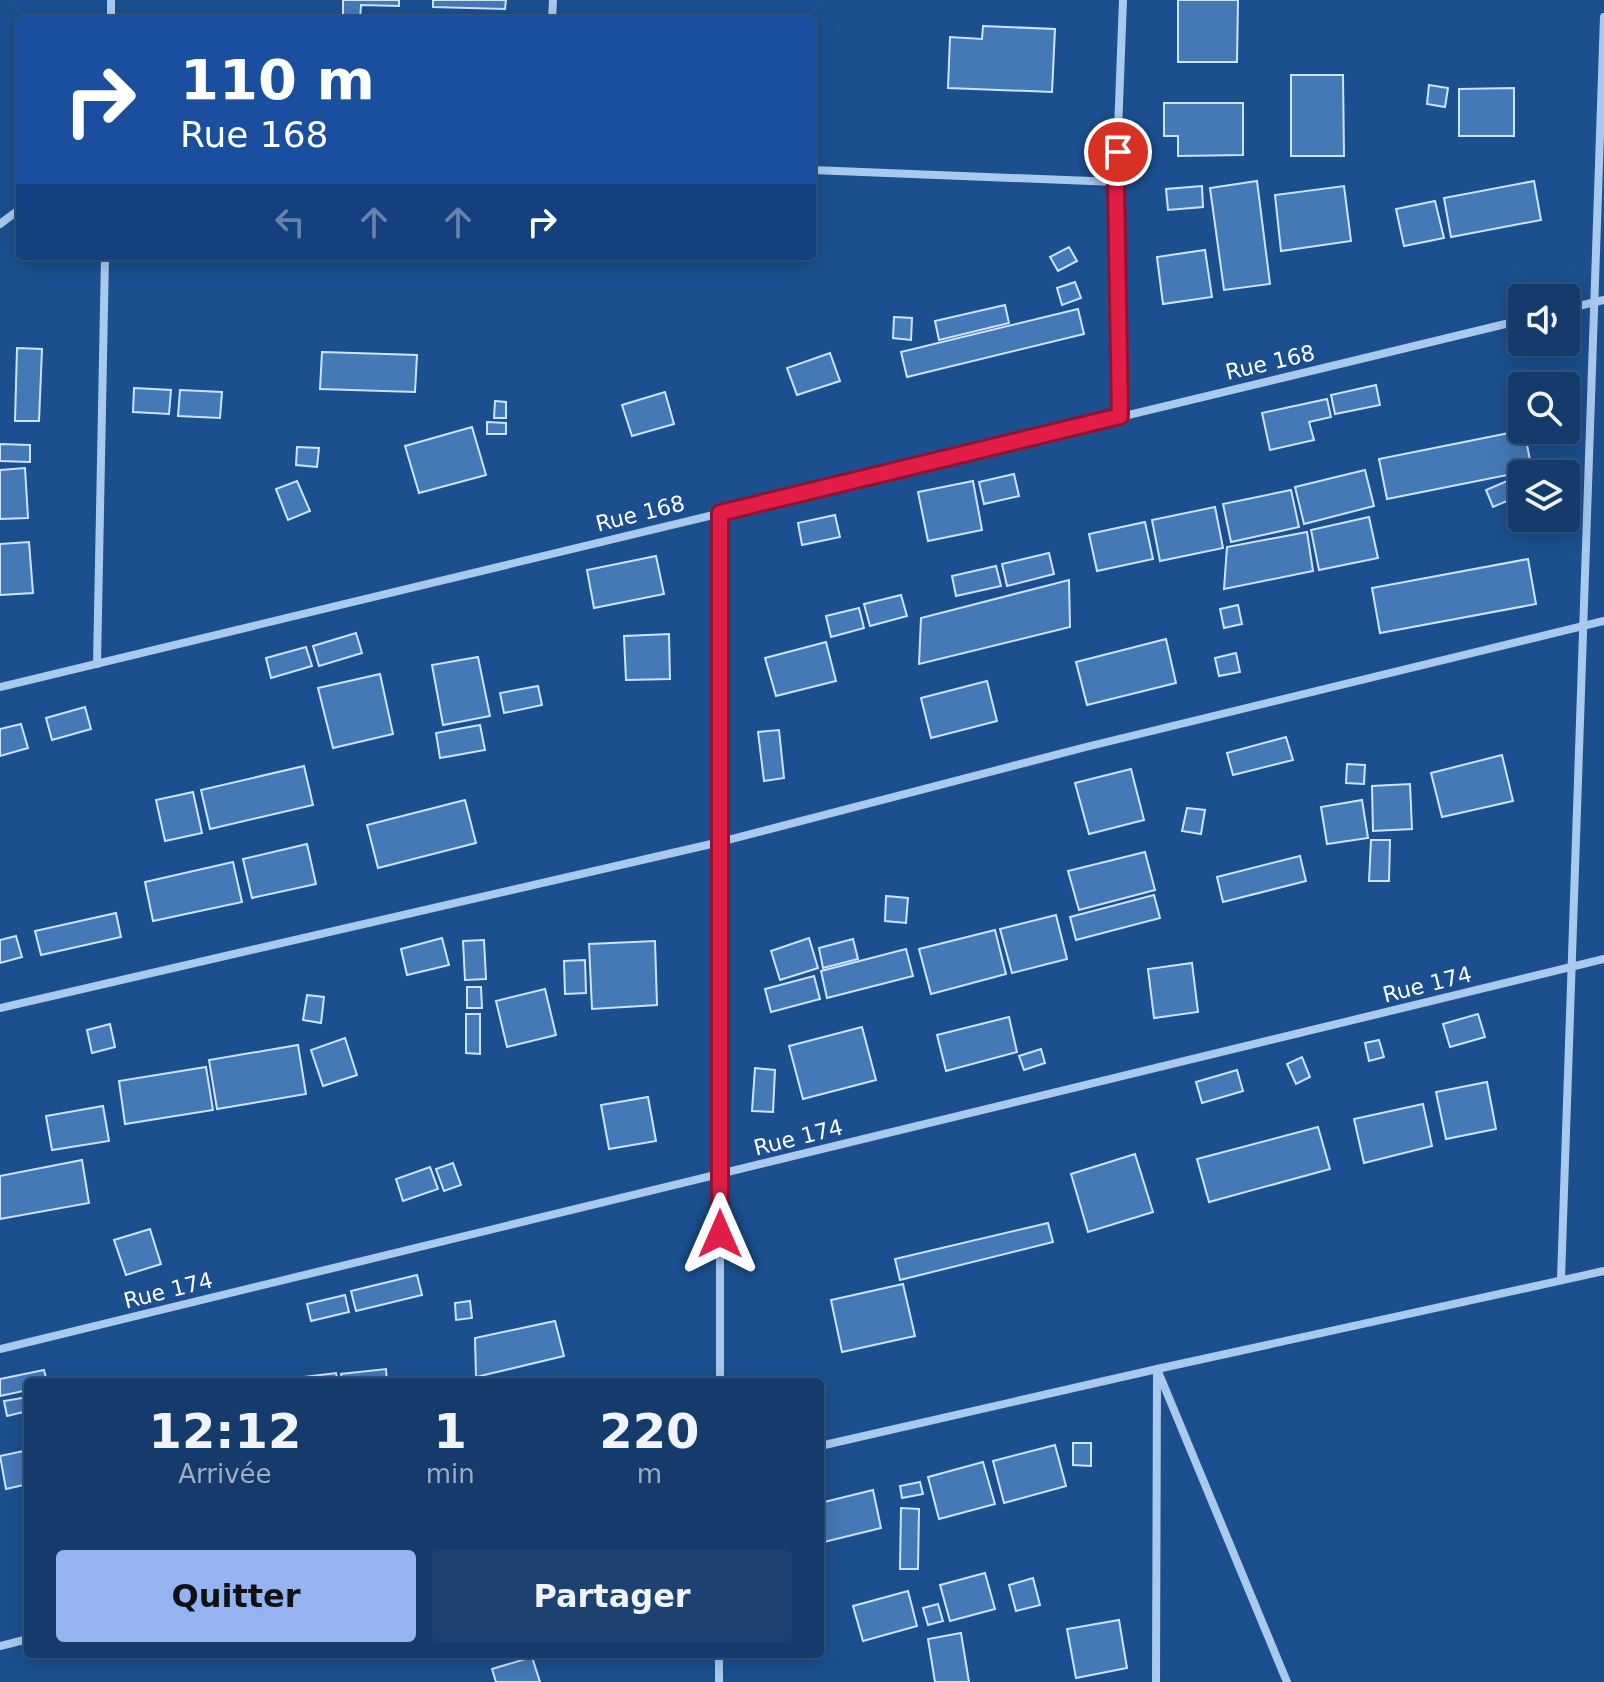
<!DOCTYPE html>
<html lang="fr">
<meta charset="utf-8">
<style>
:root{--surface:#143b6b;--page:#1d4271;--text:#f1f3f6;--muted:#9dadc1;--line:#33557e;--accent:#95b2f1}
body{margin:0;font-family:"DejaVu Sans",sans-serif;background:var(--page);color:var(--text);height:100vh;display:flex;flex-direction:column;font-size:30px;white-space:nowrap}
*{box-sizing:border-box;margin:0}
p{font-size:26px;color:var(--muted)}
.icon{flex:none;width:44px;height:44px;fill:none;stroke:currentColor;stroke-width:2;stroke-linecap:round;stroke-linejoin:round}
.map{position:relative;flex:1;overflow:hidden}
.side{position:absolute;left:24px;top:1378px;width:800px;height:280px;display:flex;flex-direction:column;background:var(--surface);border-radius:8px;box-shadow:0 4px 20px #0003,0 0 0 2px var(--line)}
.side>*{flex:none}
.guide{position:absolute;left:16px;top:16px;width:800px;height:244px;border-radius:8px;box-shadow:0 4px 20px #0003,0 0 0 2px var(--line);background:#1a4fa0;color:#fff;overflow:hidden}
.controls{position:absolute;left:1508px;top:284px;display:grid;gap:16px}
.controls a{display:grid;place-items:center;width:72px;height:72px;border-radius:8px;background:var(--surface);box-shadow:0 4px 20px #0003,0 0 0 2px var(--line);font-size:40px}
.pin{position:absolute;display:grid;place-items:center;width:68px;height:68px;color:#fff;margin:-34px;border:4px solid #fff;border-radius:50%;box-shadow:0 2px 8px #0007}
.me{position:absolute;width:88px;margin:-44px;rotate:0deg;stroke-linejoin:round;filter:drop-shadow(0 0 6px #0008)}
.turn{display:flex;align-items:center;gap:28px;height:168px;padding:0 32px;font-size:36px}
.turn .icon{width:104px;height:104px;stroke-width:2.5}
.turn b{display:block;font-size:56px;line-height:68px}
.lanes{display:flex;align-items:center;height:76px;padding:0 32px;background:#0003;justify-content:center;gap:40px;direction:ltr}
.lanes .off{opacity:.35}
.eta{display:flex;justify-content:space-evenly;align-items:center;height:136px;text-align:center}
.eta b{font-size:48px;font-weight:800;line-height:56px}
.action{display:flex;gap:16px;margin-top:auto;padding:16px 32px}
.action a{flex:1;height:92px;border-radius:8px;background:var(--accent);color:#111;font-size:32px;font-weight:800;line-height:92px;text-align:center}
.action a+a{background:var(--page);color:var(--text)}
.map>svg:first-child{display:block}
.building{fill:#4478b7;stroke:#cfe3fa;stroke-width:2}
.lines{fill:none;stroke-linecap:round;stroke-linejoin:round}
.minor{stroke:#a9c9ee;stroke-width:8}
.route-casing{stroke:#92132f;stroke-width:20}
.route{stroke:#e11d48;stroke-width:14}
.labels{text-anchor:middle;stroke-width:7;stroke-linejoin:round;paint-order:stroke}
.street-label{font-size:22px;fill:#fff;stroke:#1b4f8f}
</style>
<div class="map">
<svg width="1604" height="1682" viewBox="0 0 1604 1682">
<rect width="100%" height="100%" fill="#1b4f8f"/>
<g class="building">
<polygon points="343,0 399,0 399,6 361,5 360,20 343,20"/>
<polygon points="433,0 506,0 505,9 433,7"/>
<polygon points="1178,0 1238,0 1237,62 1178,62"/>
<polygon points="983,26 1055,29 1052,92 948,88 950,37 982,39"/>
<polygon points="1291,75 1343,75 1344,156 1291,156"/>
<polygon points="1429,85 1448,88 1445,107 1427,104"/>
<polygon points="1514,88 1514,136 1459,136 1459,89"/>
<polygon points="1164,103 1243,103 1243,155 1178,156 1178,136 1164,136"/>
<polygon points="1257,181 1270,284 1224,290 1210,188"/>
<polygon points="1534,181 1541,220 1451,237 1444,198"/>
<polygon points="1202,186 1203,207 1168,210 1166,189"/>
<polygon points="1344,186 1351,241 1281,251 1275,195"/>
<polygon points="1435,201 1444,238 1404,246 1396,209"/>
<polygon points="1069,247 1077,261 1058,271 1050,257"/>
<polygon points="1205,250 1212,297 1163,304 1157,257"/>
<polygon points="1075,282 1081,298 1062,305 1057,288"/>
<polygon points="1005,305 1009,323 939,340 935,321"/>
<polygon points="1078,309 1084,334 907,377 901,352"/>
<polygon points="894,317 912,318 911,340 893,338"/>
<polygon points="17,348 42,349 39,421 15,421"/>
<polygon points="322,352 417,355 415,392 320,389"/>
<polygon points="830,353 840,381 797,395 787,368"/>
<polygon points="1376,385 1380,405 1335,414 1331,395"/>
<polygon points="134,388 171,390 169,414 133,412"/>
<polygon points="180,390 222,392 220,418 178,416"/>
<polygon points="665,392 674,424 632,436 622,405"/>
<polygon points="1327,399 1331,417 1309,422 1314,440 1270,450 1262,413"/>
<polygon points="495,401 506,402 506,418 494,418"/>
<polygon points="487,422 506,423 506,434 487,434"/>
<polygon points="472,427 486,475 419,493 405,446"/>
<polygon points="1524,430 1532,470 1387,499 1379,459"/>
<polygon points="0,444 30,445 30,462 0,461"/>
<polygon points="297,447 319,448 317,467 296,465"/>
<polygon points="25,468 28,518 0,519 0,470"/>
<polygon points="1365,470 1374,506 1304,524 1295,487"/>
<polygon points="1014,474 1019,496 984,504 979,482"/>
<polygon points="297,481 310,511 288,520 276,489"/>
<polygon points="973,481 982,530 928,541 918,492"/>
<polygon points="1507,481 1514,498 1493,507 1486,490"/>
<polygon points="1291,490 1299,527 1231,542 1223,504"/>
<polygon points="1215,507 1223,548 1160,561 1152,520"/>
<polygon points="835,515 840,537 802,545 798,523"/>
<polygon points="1369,517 1378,558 1319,570 1311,530"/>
<polygon points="1145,522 1153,559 1097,571 1089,534"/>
<polygon points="1307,532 1313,571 1224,589 1227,547"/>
<polygon points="29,542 33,593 0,595 0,544"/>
<polygon points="1049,553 1054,574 1007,586 1002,564"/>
<polygon points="656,556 664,594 594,608 587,570"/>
<polygon points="1528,559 1536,604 1380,633 1372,588"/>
<polygon points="996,566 1001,586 956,596 952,576"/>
<polygon points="1069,580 1070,627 919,664 921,618"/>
<polygon points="901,595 907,616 870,626 864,604"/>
<polygon points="1238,605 1242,624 1224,628 1220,609"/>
<polygon points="859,608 864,628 831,637 826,616"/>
<polygon points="356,633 362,653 319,666 313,646"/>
<polygon points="669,634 670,679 626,680 624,636"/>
<polygon points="1166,639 1176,683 1087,705 1076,662"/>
<polygon points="826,642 836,681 776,696 765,658"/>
<polygon points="306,647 312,666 271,678 266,658"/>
<polygon points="1236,653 1240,672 1219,676 1215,658"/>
<polygon points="478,657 490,716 443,725 432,665"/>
<polygon points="380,674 393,734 333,748 318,688"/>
<polygon points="987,681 997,721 931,738 921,698"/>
<polygon points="538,686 542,705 504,713 500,693"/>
<polygon points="85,707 91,729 52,740 46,718"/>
<polygon points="21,724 28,748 0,756 0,729"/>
<polygon points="480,725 485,750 440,758 436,733"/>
<polygon points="779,730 784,778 764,781 758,732"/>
<polygon points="1286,737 1293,760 1233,775 1227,753"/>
<polygon points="1502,755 1513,801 1442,817 1431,773"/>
<polygon points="1347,764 1365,765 1364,784 1346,783"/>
<polygon points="304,766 313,805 210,829 201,790"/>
<polygon points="1131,769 1144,820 1089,834 1075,783"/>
<polygon points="1410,784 1412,829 1373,831 1372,786"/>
<polygon points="193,792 202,833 165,841 156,800"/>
<polygon points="465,800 476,843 378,868 367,825"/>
<polygon points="1362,800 1368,838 1327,844 1321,807"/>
<polygon points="1187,808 1205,810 1201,834 1182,831"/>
<polygon points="1371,840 1390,840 1389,881 1369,881"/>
<polygon points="307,844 316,884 252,898 243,859"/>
<polygon points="1145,852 1155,890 1079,910 1068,871"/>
<polygon points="1300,856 1306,881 1223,902 1217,877"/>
<polygon points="233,862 242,902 153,921 145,882"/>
<polygon points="1154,895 1160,918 1076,940 1070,917"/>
<polygon points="886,896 908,898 906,923 885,921"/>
<polygon points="116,913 121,937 41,955 35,931"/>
<polygon points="1056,915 1067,959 1012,973 1000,929"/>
<polygon points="995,930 1006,974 931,994 919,949"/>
<polygon points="16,936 22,957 0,963 0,940"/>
<polygon points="442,938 449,965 407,975 401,949"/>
<polygon points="809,938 818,968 780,980 771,951"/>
<polygon points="853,939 858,959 823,968 819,948"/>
<polygon points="484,940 486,979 465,980 463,941"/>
<polygon points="655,941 657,1005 592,1009 589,944"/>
<polygon points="906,949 913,976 827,998 821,971"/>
<polygon points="585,960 586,993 565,994 564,961"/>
<polygon points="1192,963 1198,1012 1154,1018 1148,969"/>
<polygon points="814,976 820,999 771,1012 765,989"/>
<polygon points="467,987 481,987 482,1008 467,1008"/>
<polygon points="545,989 556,1035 507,1047 496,1001"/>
<polygon points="307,995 324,997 321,1023 303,1020"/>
<polygon points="466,1014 480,1014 480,1054 466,1053"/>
<polygon points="1478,1014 1485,1037 1450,1047 1443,1024"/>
<polygon points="1009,1017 1017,1052 946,1071 937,1035"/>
<polygon points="110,1024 115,1047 92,1053 87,1030"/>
<polygon points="862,1027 876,1080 803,1099 789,1046"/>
<polygon points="345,1038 357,1075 323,1086 311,1050"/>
<polygon points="1379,1040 1384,1057 1369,1061 1365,1043"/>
<polygon points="298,1045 306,1094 217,1109 209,1060"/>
<polygon points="1041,1049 1045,1063 1024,1070 1019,1056"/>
<polygon points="1302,1057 1310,1077 1296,1084 1287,1064"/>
<polygon points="206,1067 213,1110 125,1124 119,1081"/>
<polygon points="755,1068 775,1070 773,1112 752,1111"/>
<polygon points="1237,1070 1243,1091 1202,1103 1196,1082"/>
<polygon points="1487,1082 1496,1129 1446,1139 1436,1092"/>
<polygon points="648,1097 656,1141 609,1149 601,1105"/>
<polygon points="1423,1104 1432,1146 1364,1163 1354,1119"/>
<polygon points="103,1106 109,1141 52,1150 46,1116"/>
<polygon points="1318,1127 1330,1169 1209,1202 1197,1159"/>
<polygon points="1135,1154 1153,1212 1088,1232 1071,1174"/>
<polygon points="82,1160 89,1203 0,1219 0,1176"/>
<polygon points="453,1163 461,1185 444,1191 436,1169"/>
<polygon points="430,1167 438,1189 403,1201 396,1179"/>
<polygon points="1048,1223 1053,1242 900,1280 895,1259"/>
<polygon points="150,1229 161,1264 126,1275 114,1240"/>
<polygon points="417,1275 422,1295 356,1311 351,1291"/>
<polygon points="903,1284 915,1336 842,1352 831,1300"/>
<polygon points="345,1295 349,1312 311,1321 307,1304"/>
<polygon points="470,1301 472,1318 456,1320 455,1303"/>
<polygon points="555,1321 564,1356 476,1377 475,1338"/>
<polygon points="386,1369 387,1382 342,1382 341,1374"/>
<polygon points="44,1370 47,1382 28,1382 28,1390 0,1396 0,1379"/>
<polygon points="336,1373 338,1382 296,1382 296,1378"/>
<polygon points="28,1397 28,1411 7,1416 4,1401"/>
<polygon points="1073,1443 1091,1443 1091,1466 1073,1465"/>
<polygon points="1055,1445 1066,1486 1004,1503 993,1461"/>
<polygon points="28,1450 28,1484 6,1489 0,1456"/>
<polygon points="983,1462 995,1504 939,1519 928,1477"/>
<polygon points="920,1482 923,1494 902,1498 900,1486"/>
<polygon points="873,1490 881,1528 820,1543 820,1503"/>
<polygon points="901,1508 919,1509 918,1569 900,1569"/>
<polygon points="985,1573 995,1609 950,1621 940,1585"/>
<polygon points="1033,1578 1040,1605 1016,1611 1009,1585"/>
<polygon points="908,1591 917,1626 863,1641 853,1606"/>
<polygon points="938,1604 943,1621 928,1625 923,1608"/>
<polygon points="1119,1620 1127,1668 1076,1678 1067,1629"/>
<polygon points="961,1633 969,1682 935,1682 928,1639"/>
<polygon points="532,1657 540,1682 496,1682 492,1669"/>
</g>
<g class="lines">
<g class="minor">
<polyline points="111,20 111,0"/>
<polyline points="552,20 553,0"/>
<polyline points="812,170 1116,182"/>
<polyline points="0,224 20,209"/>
<polyline points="1566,309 1604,300"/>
<polyline points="1120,416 1116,182 1123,0"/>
<polyline points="97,664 105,256"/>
<polyline points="0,687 1522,320"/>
<polyline points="0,1008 720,842 1086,747 1604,621"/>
<polyline points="1561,1279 1604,17"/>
<polyline points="0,1349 1604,959"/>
<polyline points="1157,1369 1287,1682"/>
<polyline points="720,1382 720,513"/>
<polyline points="820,1446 1157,1369 1604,1271"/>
<polyline points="0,1646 28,1639"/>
<polyline points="719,1682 719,1654"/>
<polyline points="1156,1682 1157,1374"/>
</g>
</g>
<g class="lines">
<g class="route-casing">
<polyline id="route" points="720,1234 720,513 1120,416 1116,182 1118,152"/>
</g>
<use href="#route" class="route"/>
</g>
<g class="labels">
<g class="street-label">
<text transform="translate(1270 362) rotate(-13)" y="8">Rue 168</text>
<text transform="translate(640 513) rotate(-14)" y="8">Rue 168</text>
<text transform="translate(1427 984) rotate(-14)" y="8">Rue 174</text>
<text transform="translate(798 1137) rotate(-14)" y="8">Rue 174</text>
<text transform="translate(168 1290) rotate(-14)" y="8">Rue 174</text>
</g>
</g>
</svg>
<div class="controls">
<a><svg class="icon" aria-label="sound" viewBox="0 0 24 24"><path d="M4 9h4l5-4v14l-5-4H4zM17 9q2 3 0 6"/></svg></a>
<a><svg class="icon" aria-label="search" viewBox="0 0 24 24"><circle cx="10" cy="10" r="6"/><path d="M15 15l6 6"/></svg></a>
<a><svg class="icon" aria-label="layers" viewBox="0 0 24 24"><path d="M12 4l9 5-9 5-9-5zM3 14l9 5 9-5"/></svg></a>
</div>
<div class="pin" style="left:1118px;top:152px;background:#d93025"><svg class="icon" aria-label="arrive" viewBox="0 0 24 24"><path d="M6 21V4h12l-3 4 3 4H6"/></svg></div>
<svg class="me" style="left:720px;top:1234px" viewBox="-20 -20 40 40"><path d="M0-17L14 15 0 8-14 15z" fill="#e11d48" stroke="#fff" stroke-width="4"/></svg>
<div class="guide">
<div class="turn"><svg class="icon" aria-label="right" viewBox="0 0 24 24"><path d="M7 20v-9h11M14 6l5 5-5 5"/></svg><div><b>110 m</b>Rue 168</div></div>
<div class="lanes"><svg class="icon off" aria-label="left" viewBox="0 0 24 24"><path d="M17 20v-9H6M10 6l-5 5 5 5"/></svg><svg class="icon off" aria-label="ahead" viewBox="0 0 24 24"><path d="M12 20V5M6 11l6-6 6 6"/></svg><svg class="icon off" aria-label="ahead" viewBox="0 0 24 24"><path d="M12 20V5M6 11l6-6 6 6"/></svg><svg class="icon" aria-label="right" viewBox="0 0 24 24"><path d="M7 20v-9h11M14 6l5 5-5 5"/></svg></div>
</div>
<section class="side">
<div class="eta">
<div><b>12:12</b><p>Arrivée</p></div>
<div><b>1</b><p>min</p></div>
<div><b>220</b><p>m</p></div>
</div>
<div class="action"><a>Quitter</a><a>Partager</a></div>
</section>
</div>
